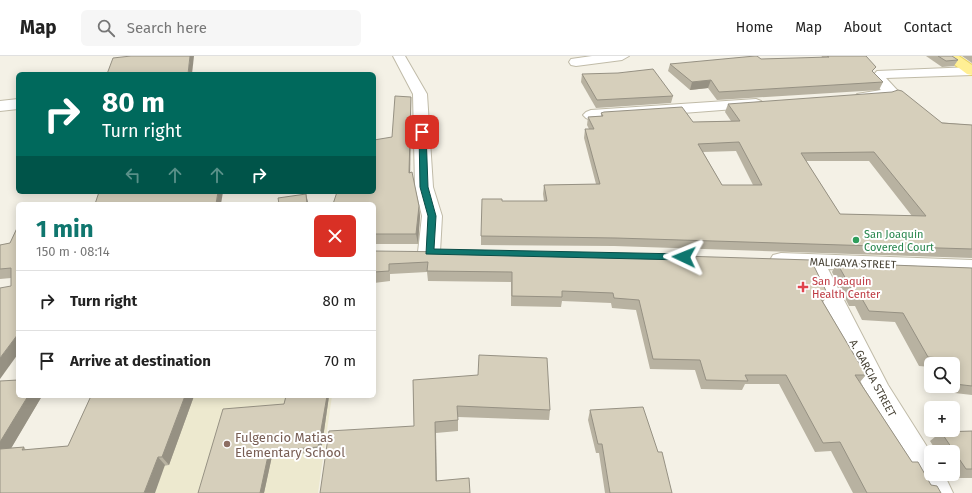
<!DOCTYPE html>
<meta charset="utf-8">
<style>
:root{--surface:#fff;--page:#f6f6f6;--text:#222;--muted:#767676;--line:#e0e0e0;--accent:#0f766e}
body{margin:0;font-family:"Fira Sans",sans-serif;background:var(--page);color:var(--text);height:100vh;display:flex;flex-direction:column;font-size:15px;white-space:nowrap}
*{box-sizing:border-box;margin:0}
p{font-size:13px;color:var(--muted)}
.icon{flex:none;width:22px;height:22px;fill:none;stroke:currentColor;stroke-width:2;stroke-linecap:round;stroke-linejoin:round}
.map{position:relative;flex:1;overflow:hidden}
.drawer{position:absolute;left:16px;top:146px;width:360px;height:196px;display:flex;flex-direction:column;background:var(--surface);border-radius:6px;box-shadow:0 2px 10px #0003}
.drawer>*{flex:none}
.banner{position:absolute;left:16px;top:16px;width:360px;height:122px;border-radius:6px;box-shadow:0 2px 10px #0003;background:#00695c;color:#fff;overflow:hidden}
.controls{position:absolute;left:924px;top:301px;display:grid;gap:8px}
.controls a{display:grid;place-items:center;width:36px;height:36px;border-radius:6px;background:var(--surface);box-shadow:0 2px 10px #0003;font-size:20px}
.pin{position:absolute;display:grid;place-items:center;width:34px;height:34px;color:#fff;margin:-17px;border-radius:8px;box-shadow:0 2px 6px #0006}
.me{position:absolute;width:44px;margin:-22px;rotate:272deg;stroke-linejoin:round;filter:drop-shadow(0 0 3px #0008)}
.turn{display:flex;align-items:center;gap:14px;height:84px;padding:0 20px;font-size:18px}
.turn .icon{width:52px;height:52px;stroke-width:2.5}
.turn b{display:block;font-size:28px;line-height:34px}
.lanes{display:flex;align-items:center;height:38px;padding:0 20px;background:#0003;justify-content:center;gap:20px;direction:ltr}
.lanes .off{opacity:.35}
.round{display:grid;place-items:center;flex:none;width:42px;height:42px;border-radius:6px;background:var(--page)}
.headline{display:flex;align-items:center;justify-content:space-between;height:68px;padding:0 20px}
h1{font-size:24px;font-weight:700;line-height:30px;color:var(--accent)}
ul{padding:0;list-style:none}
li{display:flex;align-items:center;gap:12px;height:60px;padding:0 20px;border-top:1px solid var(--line)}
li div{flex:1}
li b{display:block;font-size:15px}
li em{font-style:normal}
header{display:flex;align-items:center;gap:24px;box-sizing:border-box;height:56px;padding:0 20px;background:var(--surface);border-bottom:1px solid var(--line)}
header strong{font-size:19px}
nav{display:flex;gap:22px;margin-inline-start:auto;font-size:14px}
.search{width:280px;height:36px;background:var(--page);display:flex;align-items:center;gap:10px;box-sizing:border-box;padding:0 14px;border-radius:6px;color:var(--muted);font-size:15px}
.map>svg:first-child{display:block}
.education{fill:#ede9cf}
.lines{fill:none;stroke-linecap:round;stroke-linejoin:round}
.minor-casing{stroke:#c0bba8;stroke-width:2}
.major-casing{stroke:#e8d260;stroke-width:2}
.minor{fill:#fff;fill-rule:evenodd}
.major{fill:#ffef94;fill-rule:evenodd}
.wall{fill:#b8b2a1;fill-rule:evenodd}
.shaded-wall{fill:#969183}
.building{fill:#d6cfbb;stroke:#969183;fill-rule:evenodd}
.route{fill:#0f766e;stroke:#0a4d48}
.leisure-dot{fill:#2e9e5b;stroke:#fff;stroke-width:1.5}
.health-dot{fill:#e0444e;stroke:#fff;stroke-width:1.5}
.education-dot{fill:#8d6e63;stroke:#fff;stroke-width:1.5}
.labels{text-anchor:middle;stroke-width:4;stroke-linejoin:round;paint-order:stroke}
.leisure-label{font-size:11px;fill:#27864d;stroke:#fff;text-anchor:start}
.street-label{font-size:11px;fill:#474235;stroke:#fff}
.health-label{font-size:11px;fill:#be3a42;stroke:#fff;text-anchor:start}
.near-education-label{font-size:13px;fill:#785e54;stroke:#fff;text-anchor:start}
</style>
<header>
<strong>Map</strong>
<div class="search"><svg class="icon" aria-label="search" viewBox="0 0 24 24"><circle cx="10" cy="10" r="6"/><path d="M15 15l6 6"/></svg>Search here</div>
<nav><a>Home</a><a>Map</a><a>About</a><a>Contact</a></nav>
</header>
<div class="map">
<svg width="972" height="437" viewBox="0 0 972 437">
<rect width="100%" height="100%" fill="#f4f1e6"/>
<polygon class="education" points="151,340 332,340 318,437 106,437"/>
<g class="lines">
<g class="minor-casing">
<g id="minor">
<polygon points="393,0 405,0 427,38 433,131 442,160 440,196 436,201 429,203 422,201 418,196 422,160 415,131 413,38"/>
<polygon points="592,0 629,0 622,4 576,10 571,9 569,6 571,3"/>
<polygon points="972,11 972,19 886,22 898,35 895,40 862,45 857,44 855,41 857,38 881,34 870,23 877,15"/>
<polygon points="18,43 18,53 0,55 0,45"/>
<polygon points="756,43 761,45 764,48 761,51 591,64 586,62 583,59 586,56 591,54"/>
<polygon points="781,197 972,204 972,220 828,213 888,329 931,397 931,418 944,418 953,437 921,437 870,345 806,212 773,209 770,204 773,199"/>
</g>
</g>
<g class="major-casing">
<polygon id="major" points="943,0 959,0 972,9 972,19 967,18"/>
</g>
<use href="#minor" class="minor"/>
<use href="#major" class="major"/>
</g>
<g class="wall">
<polygon points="822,0 866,0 873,16 883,26 879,34 717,44 708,32 690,34 668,15 670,8 761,3 821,2"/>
<polygon points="926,0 952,0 958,4 954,10 942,11"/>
<polygon points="962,0 972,0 972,7"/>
<polygon points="582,18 673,40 671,47 596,52 581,26"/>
<polygon points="411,41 411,50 410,116 419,150 420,160 418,188 374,188 374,148 392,81"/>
<path d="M728,48L972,69V202L614,190L481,189V180L502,145H544L543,138L544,129L596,128L584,82L585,73H589L587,69L588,61L601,60V57L693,66L731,65L725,56ZM736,95L753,129H722L703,96ZM806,105H869L912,160L840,158Z"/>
<polygon points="18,170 11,230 11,222 0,223 0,189 10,187"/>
<polygon points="374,195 828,239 823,246 866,319 860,326 912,406 931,429 941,437 853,437 831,395 815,396 779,328 745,328 742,334 701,333 695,314 650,313 636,254 612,252 611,247 562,245 561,251 511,250 511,226 428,225 427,216 390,218 390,225 374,227"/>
<polygon points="837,207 972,212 972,339 946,336 942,330 953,330 953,308 931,308 931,311 919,310 895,266 862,264 855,250 849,250 832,216"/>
<polygon points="413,324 550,354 549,364 458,361 458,375 436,377 320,437 414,370"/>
<polygon points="0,325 42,340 11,392 24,391 26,394 68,390 91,340 194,340 169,409 0,437"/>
<polygon points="329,340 321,396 272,400 264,437 198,437 284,348"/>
<polygon points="590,354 672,437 605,437 599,397 596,397 588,364"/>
<polygon points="972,375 972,422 954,422 952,418 953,418 953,396 937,396 930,385 941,376"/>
</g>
<g class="shaded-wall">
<polygon points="190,0 194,0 192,18 188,18"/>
<polygon points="711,24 708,32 690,34 692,26"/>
<polygon points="411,41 411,50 410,126 409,117"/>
<polygon points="218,136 223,136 221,148 216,148"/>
<polygon points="306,138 308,146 308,148 307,148"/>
<polygon points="419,150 420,160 418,188 416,178"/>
<polygon points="18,278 18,298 0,323 0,302"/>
<polygon points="28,340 42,340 6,401 0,397 0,386"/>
<polygon points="185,340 194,340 169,409 162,401"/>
<polygon points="327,340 329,340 321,396 318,391"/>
<polygon points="435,366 436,377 437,434 436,425"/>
<polygon points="269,395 272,400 264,437 260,437"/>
<polygon points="158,401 165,409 155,437 144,437"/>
</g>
<g class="building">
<polygon points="131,0 190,0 188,18 107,18 113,2"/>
<polygon points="755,0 757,0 761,3 829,1 827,0 866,0 876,11 872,15 883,26 719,36 711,24 692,26 670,8"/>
<polygon points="938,0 952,0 958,4 946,5"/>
<polygon points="653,13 673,40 597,44 582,18 618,17"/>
<path d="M898,34L902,35L942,67L972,69V193L616,182L481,180L482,143H502V145H547L544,129L600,128L585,73H594L588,61L603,60L601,57L604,56L682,51L693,66L740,65L728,48L892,36ZM739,86L762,129H722L698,88ZM874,96L926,160L840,158L801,97Z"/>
<polygon points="395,40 411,41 409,117 412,116 419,150 416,178 374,178 374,148 333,148 337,136 374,136 374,84 392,81"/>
<polygon points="99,136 218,136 216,148 95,148"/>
<polygon points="306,138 307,148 279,148 278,142"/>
<polygon points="18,170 18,278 0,302 0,232 11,230 11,212 0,213 0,189 10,187"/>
<polygon points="374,195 616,198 811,204 828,239 818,238 866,319 855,319 912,406 918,406 931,429 937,430 941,437 867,437 840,386 823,387 786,319 745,319 748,325 706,324 700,304 653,303 639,244 614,242 613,237 562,235 562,241 512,240 512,216 427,215 428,206 389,208 389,215 374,216"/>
<polygon points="837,207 972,212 972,330 955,328 953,324 953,308 944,308 940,302 928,301 903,257 869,255 861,241 856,241"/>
<polygon points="479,299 547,302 550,354 457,350 458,364 435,366 436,425 469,422 470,437 320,437 329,375 414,370 413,324 478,319"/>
<polygon points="18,324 18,340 28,340 0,386 0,325"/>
<polygon points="91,340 185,340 162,401 158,401 144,437 0,437 0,393 24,391 22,394 68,390"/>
<polygon points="286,340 327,340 318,391 269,395 260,437 198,437 223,353 284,348"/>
<polygon points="643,351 658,396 662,396 672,437 610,437 602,388 598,388 590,354"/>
<polygon points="972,375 972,413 966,413 941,376"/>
</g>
<polygon class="route" points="422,74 426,76 428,131 436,160 434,193 684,198 689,201 684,204 426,198 428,160 420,131 419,76"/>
<circle class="leisure-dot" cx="856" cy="184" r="4"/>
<path class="health-dot" d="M801 225h4v4h4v4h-4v4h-4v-4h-4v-4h4z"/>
<circle class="education-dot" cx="227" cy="388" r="4"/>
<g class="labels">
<g class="leisure-label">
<text x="864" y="182">San Joaquin<tspan x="864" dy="13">Covered Court</tspan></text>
</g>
<g class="street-label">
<text transform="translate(853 207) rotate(2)" y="4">MALIGAYA STREET</text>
<text transform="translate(873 322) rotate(62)" y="4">A. GARCIA STREET</text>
</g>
<g class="health-label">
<text x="812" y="229">San Joaquin<tspan x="812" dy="13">Health Center</tspan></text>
</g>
<g class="near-education-label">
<text x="235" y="386">Fulgencio Matias<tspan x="235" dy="15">Elementary School</tspan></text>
</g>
</g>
</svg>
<div class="controls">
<a><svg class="icon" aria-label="search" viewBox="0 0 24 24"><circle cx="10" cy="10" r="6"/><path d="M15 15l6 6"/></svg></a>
<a>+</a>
<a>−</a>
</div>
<div class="pin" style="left:422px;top:76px;background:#d93025"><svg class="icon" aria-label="arrive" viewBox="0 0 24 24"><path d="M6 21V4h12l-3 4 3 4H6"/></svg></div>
<svg class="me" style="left:684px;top:201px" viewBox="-20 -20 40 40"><path d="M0-17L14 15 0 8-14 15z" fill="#0f766e" stroke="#fff" stroke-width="4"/></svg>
<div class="banner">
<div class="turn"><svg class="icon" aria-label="right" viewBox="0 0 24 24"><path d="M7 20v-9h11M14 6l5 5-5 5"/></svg><div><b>80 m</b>Turn right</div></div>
<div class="lanes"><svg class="icon off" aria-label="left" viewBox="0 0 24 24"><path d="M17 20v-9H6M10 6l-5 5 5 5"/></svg><svg class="icon off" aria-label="ahead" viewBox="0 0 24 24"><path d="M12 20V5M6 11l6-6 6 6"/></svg><svg class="icon off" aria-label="ahead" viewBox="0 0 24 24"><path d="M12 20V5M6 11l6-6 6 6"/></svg><svg class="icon" aria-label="right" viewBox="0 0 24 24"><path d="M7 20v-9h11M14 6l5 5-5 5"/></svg></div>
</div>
<section class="drawer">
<div class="headline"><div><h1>1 min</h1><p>150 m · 08:14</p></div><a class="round" style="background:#d93025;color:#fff"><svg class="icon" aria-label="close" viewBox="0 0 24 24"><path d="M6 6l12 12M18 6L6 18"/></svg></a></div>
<ul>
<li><svg class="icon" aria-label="right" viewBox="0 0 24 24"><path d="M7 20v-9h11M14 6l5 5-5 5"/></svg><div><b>Turn right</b></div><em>80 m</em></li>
<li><svg class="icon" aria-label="arrive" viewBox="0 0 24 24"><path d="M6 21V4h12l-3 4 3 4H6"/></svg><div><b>Arrive at destination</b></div><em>70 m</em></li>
</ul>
</section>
</div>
